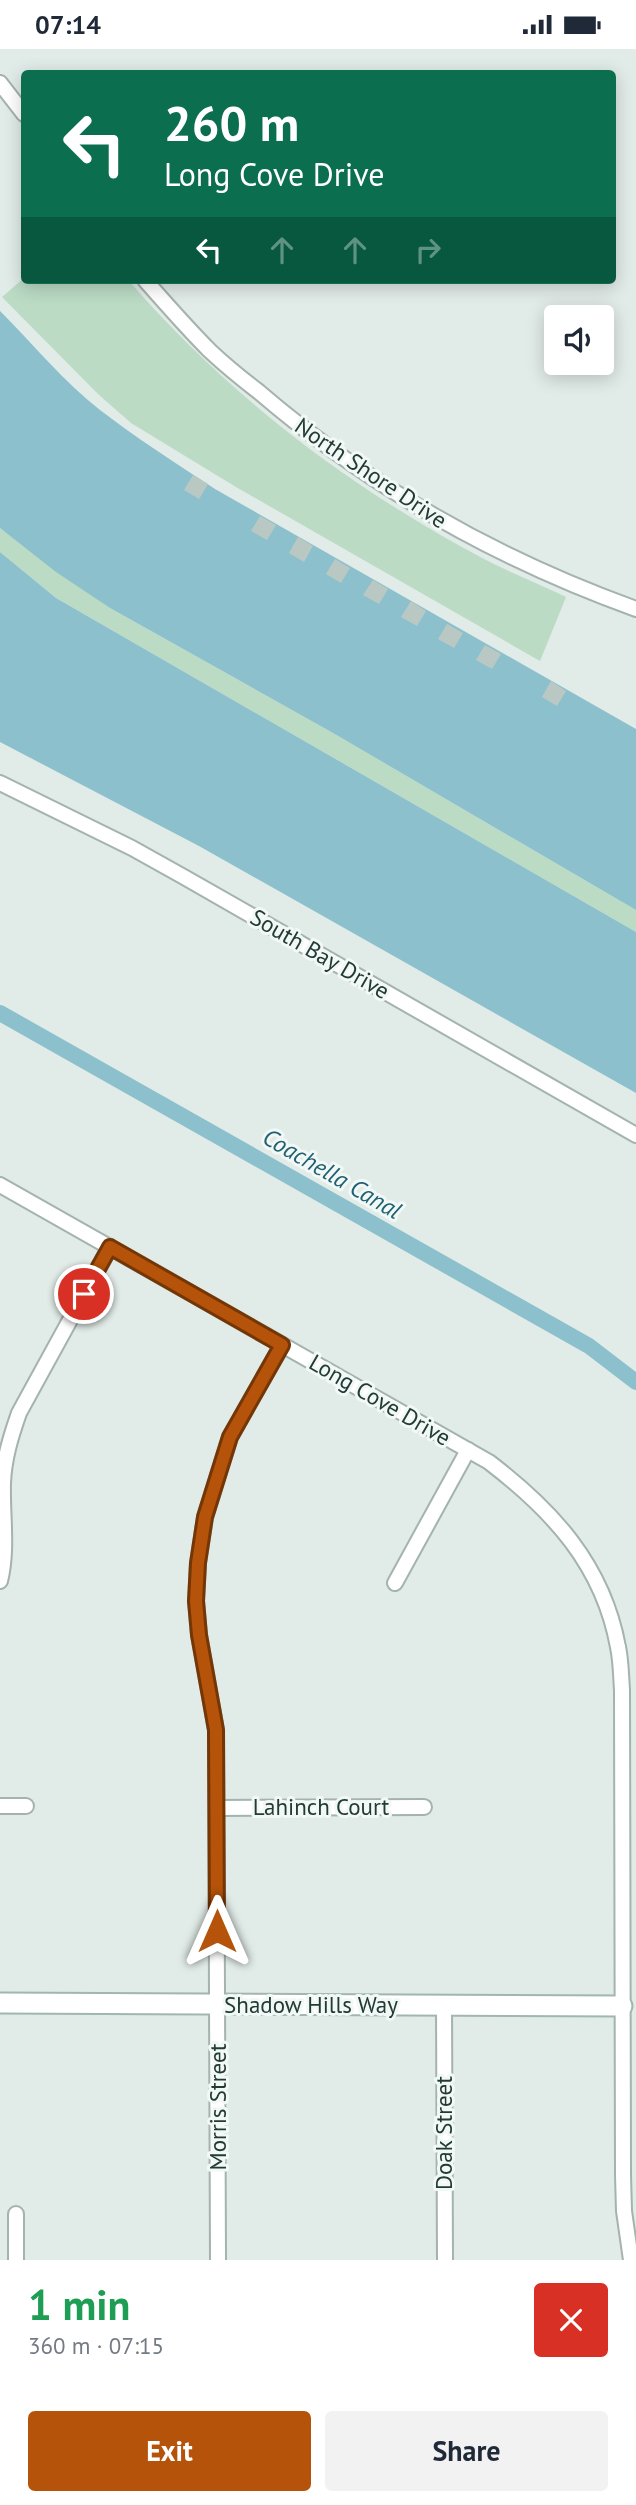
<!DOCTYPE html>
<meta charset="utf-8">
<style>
:root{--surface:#fff;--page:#f2f2f3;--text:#1f2937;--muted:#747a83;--accent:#b45309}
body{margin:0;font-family:"PT Sans",sans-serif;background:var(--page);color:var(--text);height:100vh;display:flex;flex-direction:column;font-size:26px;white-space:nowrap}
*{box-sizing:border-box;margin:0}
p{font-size:23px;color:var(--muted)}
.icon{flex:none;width:38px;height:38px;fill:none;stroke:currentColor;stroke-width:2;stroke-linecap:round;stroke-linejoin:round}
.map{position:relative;height:2211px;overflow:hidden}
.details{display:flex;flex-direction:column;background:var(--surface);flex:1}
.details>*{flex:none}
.banner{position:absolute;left:21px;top:21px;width:595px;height:214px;border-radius:7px;box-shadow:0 4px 18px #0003;background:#0b6e4f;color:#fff;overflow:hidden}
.buttons{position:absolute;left:544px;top:256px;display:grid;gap:14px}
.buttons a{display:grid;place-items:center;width:70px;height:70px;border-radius:7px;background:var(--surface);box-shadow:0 4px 18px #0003;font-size:35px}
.pin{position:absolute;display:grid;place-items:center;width:60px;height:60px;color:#fff;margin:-30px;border:4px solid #fff;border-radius:50%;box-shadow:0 2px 7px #0007}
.me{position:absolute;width:77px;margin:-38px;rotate:0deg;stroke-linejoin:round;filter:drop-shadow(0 0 5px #0008)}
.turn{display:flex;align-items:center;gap:24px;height:147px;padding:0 28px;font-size:32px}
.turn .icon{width:91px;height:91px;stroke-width:2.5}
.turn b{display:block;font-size:49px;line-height:60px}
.lanes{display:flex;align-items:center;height:66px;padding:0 28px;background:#0003;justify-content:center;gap:35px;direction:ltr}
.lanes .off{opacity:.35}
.round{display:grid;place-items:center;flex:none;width:74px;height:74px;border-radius:7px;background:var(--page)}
.summary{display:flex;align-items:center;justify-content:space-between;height:119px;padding:0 28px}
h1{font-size:42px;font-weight:800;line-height:52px;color:#1e9e55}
.action{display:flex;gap:14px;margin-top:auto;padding:14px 28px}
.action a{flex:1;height:80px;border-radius:7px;background:var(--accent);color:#fff;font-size:28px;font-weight:800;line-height:80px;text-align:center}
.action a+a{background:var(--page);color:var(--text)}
.status{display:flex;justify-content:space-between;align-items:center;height:49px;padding:0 35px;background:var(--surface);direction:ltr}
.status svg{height:19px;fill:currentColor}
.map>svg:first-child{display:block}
.green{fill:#bbdbc5}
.water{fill:#8cc0cd}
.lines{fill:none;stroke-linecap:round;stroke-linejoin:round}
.canal{stroke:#8cc0cd;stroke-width:16}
.building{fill:#bac8c3}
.street-casing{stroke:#a4b3ae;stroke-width:18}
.secondary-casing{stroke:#a0b6af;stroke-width:23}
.street{stroke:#fff;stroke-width:14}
.secondary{stroke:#fff;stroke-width:19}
.route-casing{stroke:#753606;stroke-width:18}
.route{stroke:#b45309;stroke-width:12}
.labels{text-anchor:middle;stroke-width:6;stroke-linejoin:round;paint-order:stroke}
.street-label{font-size:23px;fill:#223b35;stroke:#f1f8f5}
.water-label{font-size:24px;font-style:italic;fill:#206273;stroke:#f1f8f5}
</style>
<div class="status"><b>07:14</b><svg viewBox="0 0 49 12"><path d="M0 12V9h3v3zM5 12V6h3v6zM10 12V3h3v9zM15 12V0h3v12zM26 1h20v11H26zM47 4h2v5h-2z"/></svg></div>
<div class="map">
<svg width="636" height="2211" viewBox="0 0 636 2211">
<rect width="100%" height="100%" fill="#e1ebe7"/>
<g class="green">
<path d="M24,229V231H128C230,348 347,437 484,510C511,524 539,535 566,548L540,612L236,438L131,374L98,345L2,248Z"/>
<polygon points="0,479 110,559 333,684 636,861 636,883 56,549 0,503"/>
</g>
<g class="water">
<path d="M0,262C33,295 63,332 100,361C136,389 176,414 215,440L636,680V861L333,684L110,559L56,523L0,479Z"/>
<polygon points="0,503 56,549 636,883 636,1044 199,797 0,693"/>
</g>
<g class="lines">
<polyline class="canal" points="0,964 589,1297 636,1333"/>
</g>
<g class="building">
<polygon points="193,426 208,435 199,450 184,441"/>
<polygon points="260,467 276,476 267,491 251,482"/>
<polygon points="298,488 313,497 304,513 289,504"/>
<polygon points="335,510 350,519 341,534 326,525"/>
<polygon points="373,531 388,540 379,555 363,546"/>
<polygon points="411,552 426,562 417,577 401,568"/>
<polygon points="447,575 463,584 454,599 438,590"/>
<polygon points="485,596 501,605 492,620 476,611"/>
<polygon points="551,632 566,642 557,657 542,648"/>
</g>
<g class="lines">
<g class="street-casing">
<g id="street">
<polyline points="0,34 24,65"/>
<path d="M145,231C166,255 187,279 210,302C225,316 242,330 259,343C371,439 497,510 636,560"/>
<polyline points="0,734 132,799 184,828 636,1086"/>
<path d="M0,1136L489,1413C553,1462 603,1516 618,1598C621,1612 621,1627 622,1641L623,2126L624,2162L631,2211"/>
<path d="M0,1532C8,1500 2,1466 3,1434C4,1409 11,1387 19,1364L110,1198"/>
<polyline points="395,1534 468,1401"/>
<polyline points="0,1757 26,1757"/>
<polyline points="217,1759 424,1758"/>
<polyline points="444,1956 445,2211"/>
<polyline points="16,2211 16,2165"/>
<polyline points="218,2211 216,1681 199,1586 196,1552 198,1514 205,1468 230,1388 282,1296"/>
</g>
</g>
<g class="secondary-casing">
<polyline id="secondary" points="0,1954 622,1957"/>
</g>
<use href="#street" class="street"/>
<use href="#secondary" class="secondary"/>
</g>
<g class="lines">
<g class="route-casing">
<polyline id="route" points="84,1245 110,1198 282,1296 230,1388 205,1468 198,1514 196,1552 199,1586 216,1681 217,1882"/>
</g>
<use href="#route" class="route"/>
</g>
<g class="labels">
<g class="street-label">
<text transform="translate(371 424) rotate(34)" y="8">North Shore Drive</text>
<text transform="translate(320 905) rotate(30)" y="8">South Bay Drive</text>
<text transform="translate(380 1351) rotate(30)" y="8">Long Cove Drive</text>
<text x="321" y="1766">Lahinch Court</text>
<text x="311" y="1964">Shadow Hills Way</text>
<text transform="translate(218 2058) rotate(-90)" y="8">Morris Street</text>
<text transform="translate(444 2084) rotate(-90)" y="8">Doak Street</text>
</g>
<g class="water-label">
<text transform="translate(332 1125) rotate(30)" y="8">Coachella Canal</text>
</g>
</g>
</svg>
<div class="buttons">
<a><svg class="icon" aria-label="sound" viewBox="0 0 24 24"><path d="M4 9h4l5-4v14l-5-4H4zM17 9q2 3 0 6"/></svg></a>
</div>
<div class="pin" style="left:84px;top:1245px;background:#d93025"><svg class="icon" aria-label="arrive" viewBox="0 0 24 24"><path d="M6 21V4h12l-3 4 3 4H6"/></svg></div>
<svg class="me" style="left:217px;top:1882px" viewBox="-20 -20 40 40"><path d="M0-17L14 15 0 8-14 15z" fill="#b45309" stroke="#fff" stroke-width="4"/></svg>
<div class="banner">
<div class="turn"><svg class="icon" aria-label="left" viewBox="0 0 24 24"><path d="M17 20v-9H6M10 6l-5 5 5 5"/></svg><div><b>260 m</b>Long Cove Drive</div></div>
<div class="lanes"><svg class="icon" aria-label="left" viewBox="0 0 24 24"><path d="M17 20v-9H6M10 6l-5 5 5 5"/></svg><svg class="icon off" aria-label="ahead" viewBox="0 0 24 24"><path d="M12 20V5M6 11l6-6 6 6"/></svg><svg class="icon off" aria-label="ahead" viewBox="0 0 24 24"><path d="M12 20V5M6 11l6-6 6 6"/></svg><svg class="icon off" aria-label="right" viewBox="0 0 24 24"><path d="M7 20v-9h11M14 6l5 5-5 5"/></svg></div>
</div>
</div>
<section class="details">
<div class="summary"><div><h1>1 min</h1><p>360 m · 07:15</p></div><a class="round" style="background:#d93025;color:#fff"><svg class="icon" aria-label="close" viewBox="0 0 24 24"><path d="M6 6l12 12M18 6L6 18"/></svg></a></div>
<div class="action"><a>Exit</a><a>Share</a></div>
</section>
